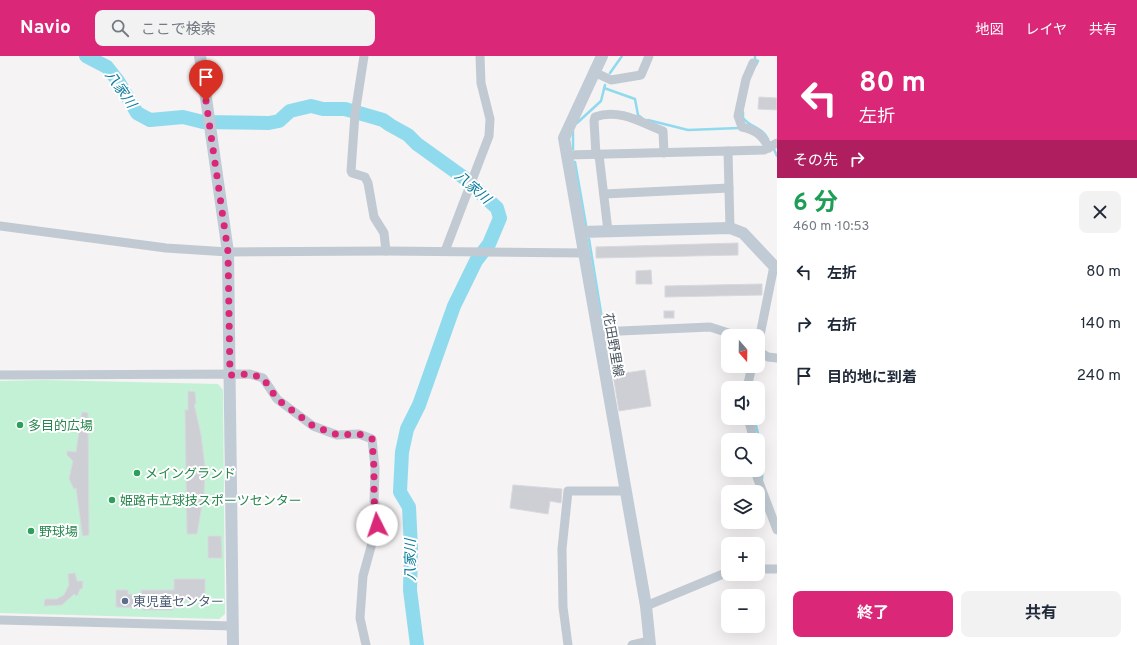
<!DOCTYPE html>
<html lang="ja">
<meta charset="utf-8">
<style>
:root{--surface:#fff;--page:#f2f2f3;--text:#1f2937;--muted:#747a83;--accent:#db2777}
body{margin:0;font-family:Overpass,"Noto Sans JP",sans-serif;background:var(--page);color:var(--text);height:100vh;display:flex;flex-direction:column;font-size:15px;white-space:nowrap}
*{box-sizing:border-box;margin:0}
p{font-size:13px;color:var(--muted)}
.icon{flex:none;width:22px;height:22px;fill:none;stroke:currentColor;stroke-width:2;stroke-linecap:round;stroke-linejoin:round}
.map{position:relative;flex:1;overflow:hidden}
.side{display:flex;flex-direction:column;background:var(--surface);width:360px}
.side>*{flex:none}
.banner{background:#db2777;color:#fff;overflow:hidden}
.needle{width:26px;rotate:160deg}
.buttons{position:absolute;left:721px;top:273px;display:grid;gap:8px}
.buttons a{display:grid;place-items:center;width:44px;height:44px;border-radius:8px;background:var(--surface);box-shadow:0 4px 16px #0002;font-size:20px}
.pin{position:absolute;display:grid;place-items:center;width:34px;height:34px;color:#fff;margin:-41px -17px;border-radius:50% 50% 50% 0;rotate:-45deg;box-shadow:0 0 4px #0007}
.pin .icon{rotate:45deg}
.me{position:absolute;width:44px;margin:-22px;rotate:356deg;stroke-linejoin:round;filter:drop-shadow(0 0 3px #0008)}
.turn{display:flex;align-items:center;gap:14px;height:84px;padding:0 16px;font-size:18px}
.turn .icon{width:52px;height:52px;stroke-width:2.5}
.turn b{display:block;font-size:28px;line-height:34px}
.then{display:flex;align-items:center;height:38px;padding:0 16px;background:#0003;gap:8px;font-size:15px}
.round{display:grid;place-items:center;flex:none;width:42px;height:42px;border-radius:8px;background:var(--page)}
.head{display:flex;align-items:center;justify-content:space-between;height:68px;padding:0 16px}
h1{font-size:24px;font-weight:700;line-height:30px;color:#1e9e55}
.action{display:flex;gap:8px;margin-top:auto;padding:8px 16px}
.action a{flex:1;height:46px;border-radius:8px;background:var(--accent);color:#fff;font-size:16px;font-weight:700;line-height:46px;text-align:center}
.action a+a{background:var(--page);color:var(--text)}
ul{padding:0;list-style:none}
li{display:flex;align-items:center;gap:12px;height:52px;padding:0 16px}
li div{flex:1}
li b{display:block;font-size:15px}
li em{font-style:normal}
header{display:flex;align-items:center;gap:24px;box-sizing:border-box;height:56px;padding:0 20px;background:var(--accent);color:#fff}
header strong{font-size:19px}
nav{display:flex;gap:22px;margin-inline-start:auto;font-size:14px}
.search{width:280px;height:36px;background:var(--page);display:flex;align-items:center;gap:10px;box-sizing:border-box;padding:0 14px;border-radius:8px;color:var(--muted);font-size:15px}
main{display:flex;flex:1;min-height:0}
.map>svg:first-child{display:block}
.green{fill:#c3f1d5}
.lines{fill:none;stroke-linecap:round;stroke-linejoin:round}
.stream{stroke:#90daee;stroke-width:2.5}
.river{stroke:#90daee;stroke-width:14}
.building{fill:#cdcfd5;stroke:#d7d9de}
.street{stroke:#c1cad2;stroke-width:9}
.secondary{stroke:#c1cbd6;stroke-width:12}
.route{stroke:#db2777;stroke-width:7;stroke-dasharray:0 12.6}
.leisure-dot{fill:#2e9e5b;stroke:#fff;stroke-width:1.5}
.service-dot{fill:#5c6f8a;stroke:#fff;stroke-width:1.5}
.labels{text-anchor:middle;stroke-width:4;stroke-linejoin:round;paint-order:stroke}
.street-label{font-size:13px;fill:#4a5661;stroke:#fff}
.leisure-label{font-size:13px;fill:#27864d;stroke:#fff;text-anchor:start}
.service-label{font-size:13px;fill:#4e5e75;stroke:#fff;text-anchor:start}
.water-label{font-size:14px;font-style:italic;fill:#0c7c9b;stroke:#fff}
</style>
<header>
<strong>Navio</strong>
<div class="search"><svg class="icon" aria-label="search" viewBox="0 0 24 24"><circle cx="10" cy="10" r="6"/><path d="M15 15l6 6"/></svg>ここで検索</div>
<nav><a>地図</a><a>レイヤ</a><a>共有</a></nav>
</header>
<main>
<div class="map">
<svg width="777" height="589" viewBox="0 0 777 589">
<rect width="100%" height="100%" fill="#f5f3f3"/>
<polygon class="green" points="44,324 218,328 223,334 225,558 219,563 0,557 0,325"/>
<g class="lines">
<g class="stream">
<polyline points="755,0 755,4 758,5 756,9"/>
<polyline points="610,17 622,0"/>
<polyline points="604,32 635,43 638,59 642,62"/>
<path d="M743,56V62C751,72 762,71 768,83"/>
<polyline points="648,64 688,74 739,72"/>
<polyline points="577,67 601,45 605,29"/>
<polyline points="573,75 573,93"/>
<polyline points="773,91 777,100"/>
<polyline points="575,106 586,169"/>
<polyline points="589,183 603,269"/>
<polyline points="758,307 760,298"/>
<polyline points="755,366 763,396 762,423"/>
</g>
<polyline class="river" points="86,0 107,11 118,25 137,57 150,64 183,61 203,66 269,67 279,65 290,55 311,50 323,53 345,53 383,64 390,69 408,79 417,88 463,121 497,152 500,162 489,188 476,205 454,250 419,349 407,373 402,396 400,436 409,451 411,492 410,534 417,589"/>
</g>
<g class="building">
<polygon points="759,41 777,42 777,54 758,53"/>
<polygon points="738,187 738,199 596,202 596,191"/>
<polygon points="651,214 652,228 636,228 636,215"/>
<polygon points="762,228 762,239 665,241 665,230"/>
<rect x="664" y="255" width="10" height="7"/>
<polygon points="645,314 651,350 619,355 613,319"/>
<polygon points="188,335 195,336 196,348 194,348 201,379 205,411 204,438 197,478 187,478 185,354 188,354"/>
<polygon points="82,356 88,357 89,479 83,480 82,476 76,432 74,433 69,423 73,405 67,399 67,395 76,396"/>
<polygon points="513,429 562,433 561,447 550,445 548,458 510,452"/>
<polygon points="208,480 221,480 222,502 208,502"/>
<polygon points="75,517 77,525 83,525 82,533 80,533 77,540 74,538 62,549 44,550 45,543 57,543 64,539 69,529 68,518"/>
<polygon points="174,523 205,523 205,544 173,544 173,554 143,554 143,552 116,551 116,534 128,534 128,538 141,539 141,534 174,534"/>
</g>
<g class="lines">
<g class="street">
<polyline points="364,0 355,58 351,115 352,117 365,121 368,127 374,161 384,177 386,195"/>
<path d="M753,7L746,23L738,60L742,71C756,74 762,79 769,92"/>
<polyline points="594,16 611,24 641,19 649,0"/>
<polyline points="728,95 764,94 777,87"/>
<polyline points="567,99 728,95 730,172"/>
<path d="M596,99L594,65L595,61C619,52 642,67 663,75L664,97"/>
<polyline points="599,99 608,175"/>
<polyline points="604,138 729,132"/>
<polyline points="0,170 166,192 228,196 386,195 584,197"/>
<polyline points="445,195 489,80 490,63 481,27 480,0"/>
<polyline points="598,276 710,271 738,280"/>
<polyline points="758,289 774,210"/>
<polyline points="758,295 768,301 777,302"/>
<polyline points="0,319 250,318 263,322 277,343 313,370 337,379 359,378 372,383 375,412 374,445 379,458 377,469 363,520 360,562 366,589"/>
<polyline points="747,332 752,310"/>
<polyline points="748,362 754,384"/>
<polyline points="757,414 757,421 777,474"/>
<polyline points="758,513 777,513"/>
<polyline points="646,550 728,516"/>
<polyline points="0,564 233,570"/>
<polyline points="568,589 563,551 562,493 568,435 625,435"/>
<polyline points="632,589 649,585"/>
</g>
<g class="secondary">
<polyline points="200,0 228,196 233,589"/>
<polyline points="602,0 564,82 646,550 650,589"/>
<polyline points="581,176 730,172 743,177 774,210 777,210"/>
</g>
</g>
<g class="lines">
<polyline class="route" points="206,45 228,196 230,319 250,318 263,322 277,343 313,370 338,379 359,378 372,383 374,412 374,445 379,458 377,469"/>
</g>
<g class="leisure-dot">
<circle cx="20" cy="369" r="4"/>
<circle cx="137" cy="417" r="4"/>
<circle cx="112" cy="444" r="4"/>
<circle cx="31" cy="475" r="4"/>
</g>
<circle class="service-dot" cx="125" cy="545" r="4"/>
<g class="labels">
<g class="street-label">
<text transform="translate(614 289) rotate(80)" y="5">花田野里線</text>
</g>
<g class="leisure-label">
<text x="28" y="374">多目的広場</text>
<text x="145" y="422">メイングランド</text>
<text x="120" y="449">姫路市立球技スポーツセンター</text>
<text x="39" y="480">野球場</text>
</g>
<g class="service-label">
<text x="133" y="550">東児童センター</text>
</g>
<g class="water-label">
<text transform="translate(121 33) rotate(55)" y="5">八家川</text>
<text transform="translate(473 131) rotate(41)" y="5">八家川</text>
<text transform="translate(410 504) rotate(-90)" y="5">八家川</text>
</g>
</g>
</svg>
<div class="buttons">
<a><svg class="needle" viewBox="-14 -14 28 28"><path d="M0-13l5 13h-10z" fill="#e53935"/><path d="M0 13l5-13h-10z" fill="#747a83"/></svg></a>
<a><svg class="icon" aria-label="sound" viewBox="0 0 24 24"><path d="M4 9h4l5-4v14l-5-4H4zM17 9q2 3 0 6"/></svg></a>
<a><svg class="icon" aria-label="search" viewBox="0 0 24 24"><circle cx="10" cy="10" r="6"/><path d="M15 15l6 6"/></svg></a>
<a><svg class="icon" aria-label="layers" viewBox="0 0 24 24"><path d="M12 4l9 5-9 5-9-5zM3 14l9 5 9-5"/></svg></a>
<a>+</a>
<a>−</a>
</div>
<div class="pin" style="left:206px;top:45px;background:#d93025"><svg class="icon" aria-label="arrive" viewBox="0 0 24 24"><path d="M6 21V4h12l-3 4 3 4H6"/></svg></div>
<svg class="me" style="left:377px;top:469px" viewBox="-20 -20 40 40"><circle r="19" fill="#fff"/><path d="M0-13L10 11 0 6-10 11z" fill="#db2777"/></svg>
</div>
<section class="side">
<div class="banner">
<div class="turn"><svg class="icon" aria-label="left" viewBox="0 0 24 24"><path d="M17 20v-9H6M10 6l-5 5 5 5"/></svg><div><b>80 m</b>左折</div></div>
<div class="then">その先<svg class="icon" aria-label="right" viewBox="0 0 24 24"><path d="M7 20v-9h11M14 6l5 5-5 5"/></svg></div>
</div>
<div class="head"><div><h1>6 分</h1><p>460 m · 10:53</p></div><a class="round"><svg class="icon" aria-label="close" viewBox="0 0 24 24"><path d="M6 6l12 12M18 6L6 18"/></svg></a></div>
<ul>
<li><svg class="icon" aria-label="left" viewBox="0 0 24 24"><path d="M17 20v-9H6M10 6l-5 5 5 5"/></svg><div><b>左折</b></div><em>80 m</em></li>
<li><svg class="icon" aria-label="right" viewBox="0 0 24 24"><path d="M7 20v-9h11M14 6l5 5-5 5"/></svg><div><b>右折</b></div><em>140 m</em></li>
<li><svg class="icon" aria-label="arrive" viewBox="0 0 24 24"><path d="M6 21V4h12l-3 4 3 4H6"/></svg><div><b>目的地に到着</b></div><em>240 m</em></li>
</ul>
<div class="action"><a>終了</a><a>共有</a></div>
</section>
</main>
